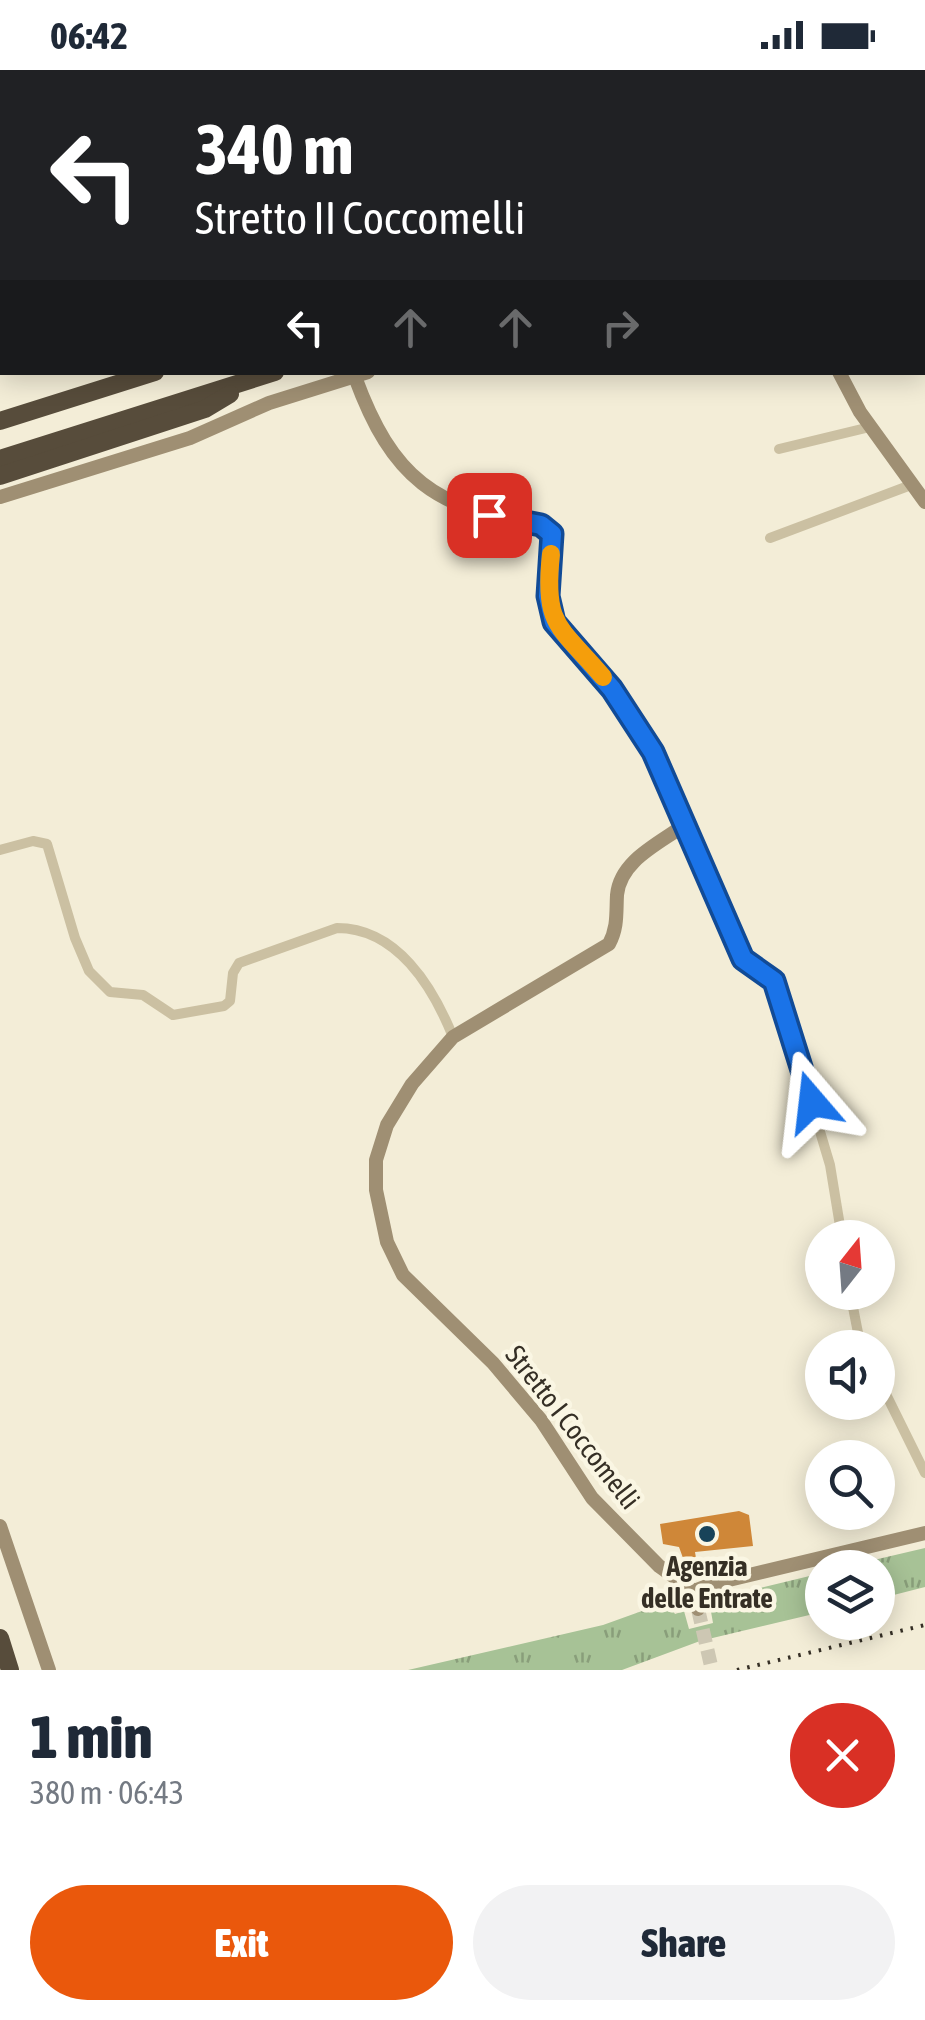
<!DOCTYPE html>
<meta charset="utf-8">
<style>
:root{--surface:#fff;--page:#f2f2f3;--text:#1f2937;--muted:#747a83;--accent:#ea580c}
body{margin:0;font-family:"Asap Condensed",sans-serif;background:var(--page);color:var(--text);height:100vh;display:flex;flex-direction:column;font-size:38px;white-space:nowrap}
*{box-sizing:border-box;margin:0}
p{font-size:32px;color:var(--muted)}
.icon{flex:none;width:55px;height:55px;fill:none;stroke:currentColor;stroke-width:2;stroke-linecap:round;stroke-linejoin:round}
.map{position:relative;height:1600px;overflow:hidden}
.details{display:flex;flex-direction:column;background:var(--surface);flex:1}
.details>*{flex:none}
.hud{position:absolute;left:0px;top:0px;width:925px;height:305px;box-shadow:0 5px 25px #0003;background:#202124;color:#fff;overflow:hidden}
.needle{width:65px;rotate:17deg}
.buttons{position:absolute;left:805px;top:1150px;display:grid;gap:20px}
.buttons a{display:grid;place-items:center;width:90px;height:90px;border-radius:50%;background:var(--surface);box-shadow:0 5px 25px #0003;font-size:50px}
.pin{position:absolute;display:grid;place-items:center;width:85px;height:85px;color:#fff;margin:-42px;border-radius:20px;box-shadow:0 5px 15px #0006}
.me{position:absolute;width:110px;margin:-55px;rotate:343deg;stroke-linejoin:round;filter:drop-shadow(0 0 8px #0008)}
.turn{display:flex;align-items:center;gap:35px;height:210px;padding:0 30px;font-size:45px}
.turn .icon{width:130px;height:130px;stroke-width:2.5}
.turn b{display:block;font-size:70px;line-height:85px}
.lanes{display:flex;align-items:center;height:95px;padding:0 30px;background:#0003;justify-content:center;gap:50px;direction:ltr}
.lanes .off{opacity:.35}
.round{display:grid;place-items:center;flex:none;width:105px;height:105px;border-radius:52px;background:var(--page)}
.summary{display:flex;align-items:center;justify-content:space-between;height:170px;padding:0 30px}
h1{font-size:60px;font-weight:800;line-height:75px}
.button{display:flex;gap:20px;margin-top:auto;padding:20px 30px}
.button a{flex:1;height:115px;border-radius:60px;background:var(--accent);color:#fff;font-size:40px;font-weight:800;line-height:115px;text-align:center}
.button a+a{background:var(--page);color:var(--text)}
.status{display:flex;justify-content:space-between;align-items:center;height:70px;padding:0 50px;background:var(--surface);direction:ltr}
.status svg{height:28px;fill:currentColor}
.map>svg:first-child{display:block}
.grass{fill:url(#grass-tufts)}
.building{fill:#cf8738}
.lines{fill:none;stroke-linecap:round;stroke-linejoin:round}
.secondary-tunnel{stroke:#cdc7b3;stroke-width:14;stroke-dasharray:14 7;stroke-linecap:butt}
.lane{stroke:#cbc0a2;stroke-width:5}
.street{stroke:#cbc0a2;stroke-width:10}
.secondary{stroke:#9f8f73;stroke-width:14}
.highway{stroke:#574c3b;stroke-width:18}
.rail{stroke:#352f25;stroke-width:4;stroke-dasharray:2.5 8;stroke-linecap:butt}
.route-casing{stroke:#114b97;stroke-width:25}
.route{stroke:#1a73e8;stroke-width:18}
.slow{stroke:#f59e0b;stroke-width:18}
.poi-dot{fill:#184359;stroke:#faf6e3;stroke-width:4}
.labels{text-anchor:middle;stroke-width:9;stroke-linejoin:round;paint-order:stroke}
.street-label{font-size:28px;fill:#352f25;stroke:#faf6e3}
.poi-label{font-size:28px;font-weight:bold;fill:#352f25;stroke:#faf6e3}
</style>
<div class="status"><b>06:42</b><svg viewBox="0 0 49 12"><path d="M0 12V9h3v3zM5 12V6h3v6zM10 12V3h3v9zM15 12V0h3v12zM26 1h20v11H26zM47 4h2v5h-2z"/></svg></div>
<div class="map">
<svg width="925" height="1600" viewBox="0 0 925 1600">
<defs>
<pattern id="grass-tufts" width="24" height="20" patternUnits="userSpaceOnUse" patternTransform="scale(2.5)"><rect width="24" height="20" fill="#a7c296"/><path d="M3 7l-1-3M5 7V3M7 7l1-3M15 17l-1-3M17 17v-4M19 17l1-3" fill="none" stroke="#899e7a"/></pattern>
</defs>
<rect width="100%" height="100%" fill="#f3edd7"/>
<g class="grass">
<polygon points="925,1478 925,1517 878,1529 878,1498 844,1497"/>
<polygon points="822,1503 822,1542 700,1571 622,1600 408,1600 603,1555 667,1532 675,1544 684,1541 689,1559 713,1553 710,1536 719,1528"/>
</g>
<polygon class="building" points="739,1441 749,1445 753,1476 695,1482 696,1488 683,1488 679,1477 663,1474 660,1454"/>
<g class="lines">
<polyline class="secondary-tunnel" points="698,1539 712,1600"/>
<g class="lane">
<polyline points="922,82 925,81"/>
<polyline points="922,92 925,92"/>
</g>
<g class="street">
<polyline points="746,0 746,2"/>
<polyline points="922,2 923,0"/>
<polyline points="0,133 2,133"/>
<polyline points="779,379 870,357"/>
<polyline points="770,468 911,415"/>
<polyline points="683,756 743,889 775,911 830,1095 842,1168"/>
<path d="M0,780L33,771L47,774L75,868L89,901L110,922L143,925L173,945L224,936L230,931L233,903L239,893L337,858C397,858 433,917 453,967"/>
<polyline points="850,1222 861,1278"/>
<polyline points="878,1308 925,1403"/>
</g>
<g class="secondary">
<polyline points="885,0 885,2"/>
<polyline points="922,141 925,150"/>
<polyline points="839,302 860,342 925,432"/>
<path d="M355,307C392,408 435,440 541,455L550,461L553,469C550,496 543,527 555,553C566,577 599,601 616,624C646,666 663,709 683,756C658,774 620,791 617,825C616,843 618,857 609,874L453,967L412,1014L387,1055L376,1090V1120L387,1172L403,1205L493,1293L541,1350L592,1428L659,1496L694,1521L698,1539"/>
<polyline points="0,427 190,368 269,333 368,302"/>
<polyline points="0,1456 49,1600"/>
<polyline points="694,1521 712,1514 925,1463"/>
</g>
<g class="highway">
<polyline points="922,68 925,68"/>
<polyline points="922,107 925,106"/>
<polyline points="0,271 2,272"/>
<polyline points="0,351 155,302"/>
<polyline points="0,389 275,302"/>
<polyline points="0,406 205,339 230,324"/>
<polyline points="0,1568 10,1600"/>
</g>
<polyline class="rail" points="737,1600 925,1555"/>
</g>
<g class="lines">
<g class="route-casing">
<polyline id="route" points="489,445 541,455 552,464 548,526 554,552 612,619 653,682 743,889 774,911 812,1032"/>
</g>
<use href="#route" class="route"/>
<path class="slow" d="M551,484C543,557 560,556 603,607"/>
</g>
<circle class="poi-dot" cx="707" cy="1464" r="10"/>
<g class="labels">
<g class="street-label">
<text transform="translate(573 1357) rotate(52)" y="10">Stretto I Coccomelli</text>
</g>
<g class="poi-label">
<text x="707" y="1506">Agenzia<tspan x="707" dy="32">delle Entrate</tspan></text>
</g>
</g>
</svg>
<div class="buttons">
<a><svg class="needle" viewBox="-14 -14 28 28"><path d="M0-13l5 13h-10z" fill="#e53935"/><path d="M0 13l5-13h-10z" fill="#747a83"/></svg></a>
<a><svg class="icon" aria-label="sound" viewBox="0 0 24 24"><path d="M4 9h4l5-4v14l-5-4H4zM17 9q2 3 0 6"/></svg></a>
<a><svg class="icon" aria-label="search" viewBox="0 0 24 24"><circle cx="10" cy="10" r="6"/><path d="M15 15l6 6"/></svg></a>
<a><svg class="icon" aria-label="layers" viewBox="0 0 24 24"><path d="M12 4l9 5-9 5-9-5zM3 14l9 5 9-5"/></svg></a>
</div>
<div class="pin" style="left:489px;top:445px;background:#d93025"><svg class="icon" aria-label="arrive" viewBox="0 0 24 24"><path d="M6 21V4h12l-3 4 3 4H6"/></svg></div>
<svg class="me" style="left:812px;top:1032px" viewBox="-20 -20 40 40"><path d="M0-17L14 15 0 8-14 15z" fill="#1a73e8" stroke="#fff" stroke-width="4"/></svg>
<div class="hud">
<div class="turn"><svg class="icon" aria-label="left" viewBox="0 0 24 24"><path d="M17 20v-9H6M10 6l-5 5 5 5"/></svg><div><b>340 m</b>Stretto II Coccomelli</div></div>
<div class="lanes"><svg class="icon" aria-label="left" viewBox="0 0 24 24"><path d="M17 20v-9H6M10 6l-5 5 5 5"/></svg><svg class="icon off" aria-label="ahead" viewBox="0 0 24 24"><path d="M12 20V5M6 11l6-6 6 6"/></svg><svg class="icon off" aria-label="ahead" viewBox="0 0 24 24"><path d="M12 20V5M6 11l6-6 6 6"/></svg><svg class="icon off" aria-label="right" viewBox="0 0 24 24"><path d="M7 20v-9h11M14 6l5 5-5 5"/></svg></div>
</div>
</div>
<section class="details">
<div class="summary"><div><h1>1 min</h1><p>380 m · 06:43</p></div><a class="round" style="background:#d93025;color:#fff"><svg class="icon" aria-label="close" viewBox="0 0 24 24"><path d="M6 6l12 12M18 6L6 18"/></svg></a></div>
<div class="button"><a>Exit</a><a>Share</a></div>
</section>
